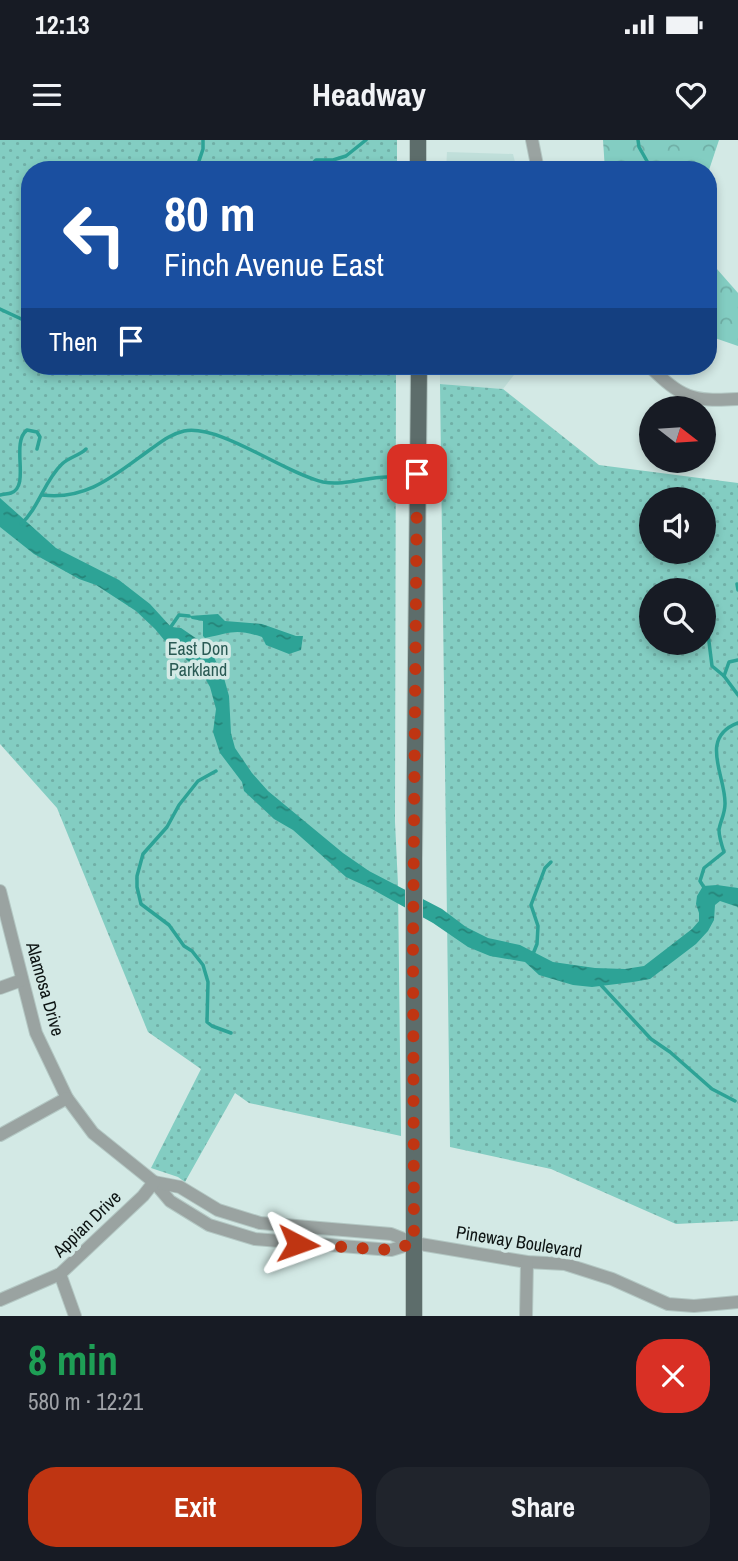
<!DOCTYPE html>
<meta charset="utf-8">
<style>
:root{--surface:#171b24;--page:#20242c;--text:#f1f3f6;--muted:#9ea1a6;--accent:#bf3512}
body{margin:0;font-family:"Archivo Narrow",sans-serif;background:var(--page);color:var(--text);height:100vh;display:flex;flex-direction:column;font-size:26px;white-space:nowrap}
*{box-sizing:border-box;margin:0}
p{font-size:23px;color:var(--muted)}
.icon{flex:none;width:38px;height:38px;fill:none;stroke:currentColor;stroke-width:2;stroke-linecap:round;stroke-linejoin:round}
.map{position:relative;height:1176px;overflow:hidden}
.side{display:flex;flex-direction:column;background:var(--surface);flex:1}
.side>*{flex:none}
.guide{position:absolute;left:21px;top:21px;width:696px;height:214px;border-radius:28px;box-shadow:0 4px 10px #0003;background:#1a4fa0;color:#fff;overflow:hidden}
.needle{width:46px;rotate:107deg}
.buttons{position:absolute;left:639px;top:256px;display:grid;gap:14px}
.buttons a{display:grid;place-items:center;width:77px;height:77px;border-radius:50%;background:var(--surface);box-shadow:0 4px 10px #0003;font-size:35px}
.pin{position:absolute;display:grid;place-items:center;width:60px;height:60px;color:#fff;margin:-30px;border-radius:14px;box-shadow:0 4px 10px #0006}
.me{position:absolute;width:77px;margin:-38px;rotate:94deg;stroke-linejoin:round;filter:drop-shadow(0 0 5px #0008)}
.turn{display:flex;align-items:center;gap:24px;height:147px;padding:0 28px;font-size:32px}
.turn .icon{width:91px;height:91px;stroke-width:2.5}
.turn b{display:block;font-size:49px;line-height:60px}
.then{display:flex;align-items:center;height:66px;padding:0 28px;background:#0003;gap:14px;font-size:26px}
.round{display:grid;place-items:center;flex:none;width:74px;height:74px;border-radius:28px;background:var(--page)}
.head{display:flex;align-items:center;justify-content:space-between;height:119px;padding:0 28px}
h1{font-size:42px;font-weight:700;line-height:52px;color:#1e9e55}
.cta{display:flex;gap:14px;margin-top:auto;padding:14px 28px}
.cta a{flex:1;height:80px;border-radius:28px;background:var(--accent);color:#fff;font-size:28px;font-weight:700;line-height:80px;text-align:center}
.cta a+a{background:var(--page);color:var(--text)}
.status{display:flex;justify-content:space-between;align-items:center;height:49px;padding:0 35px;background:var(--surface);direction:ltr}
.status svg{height:19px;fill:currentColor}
header{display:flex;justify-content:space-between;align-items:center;height:91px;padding:0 28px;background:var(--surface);font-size:32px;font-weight:700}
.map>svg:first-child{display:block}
.built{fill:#c0dfda}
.forest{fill:url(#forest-crowns)}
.park{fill:url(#park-dots);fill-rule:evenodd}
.water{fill:url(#water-ripples)}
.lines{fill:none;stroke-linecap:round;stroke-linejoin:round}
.stream{stroke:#2da396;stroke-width:3.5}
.minor-casing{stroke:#b3c7c3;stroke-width:14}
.major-casing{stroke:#b3c7c3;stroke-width:18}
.minor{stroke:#9aa3a1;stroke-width:12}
.major{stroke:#5d6d6b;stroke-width:16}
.route{stroke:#bf3512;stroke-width:12;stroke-dasharray:0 21.6}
.labels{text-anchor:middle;stroke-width:7;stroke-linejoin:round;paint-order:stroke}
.park-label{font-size:18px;fill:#2a5a54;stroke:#d3e9e5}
.street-label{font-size:18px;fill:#0d1413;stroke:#d3e9e5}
</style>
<div class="status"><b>12:13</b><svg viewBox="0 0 49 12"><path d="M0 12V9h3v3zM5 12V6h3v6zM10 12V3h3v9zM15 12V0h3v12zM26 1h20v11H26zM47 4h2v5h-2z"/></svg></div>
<header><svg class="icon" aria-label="menu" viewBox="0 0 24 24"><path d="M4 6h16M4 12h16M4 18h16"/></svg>Headway<svg class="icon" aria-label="heart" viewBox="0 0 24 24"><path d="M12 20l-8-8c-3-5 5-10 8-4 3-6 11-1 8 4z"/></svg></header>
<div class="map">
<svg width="738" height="1176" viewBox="0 0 738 1176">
<defs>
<pattern id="forest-crowns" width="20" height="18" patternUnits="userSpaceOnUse" patternTransform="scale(1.75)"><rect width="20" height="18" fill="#83cdc2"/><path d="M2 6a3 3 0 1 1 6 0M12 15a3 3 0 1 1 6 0" fill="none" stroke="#70afa6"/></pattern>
<pattern id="park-dots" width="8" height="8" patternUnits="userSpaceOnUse" patternTransform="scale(1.75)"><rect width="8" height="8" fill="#83cdc2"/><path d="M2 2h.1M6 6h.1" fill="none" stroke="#70afa6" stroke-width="1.8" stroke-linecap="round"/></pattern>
<pattern id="water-ripples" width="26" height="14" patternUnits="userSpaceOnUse" patternTransform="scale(1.75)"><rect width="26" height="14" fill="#2da396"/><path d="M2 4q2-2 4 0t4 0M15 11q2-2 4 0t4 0" fill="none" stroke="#258479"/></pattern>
</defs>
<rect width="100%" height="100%" fill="#d3e9e5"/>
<g class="built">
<polygon points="447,12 513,14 517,30 446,30"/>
<polygon points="440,226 521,226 503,249 440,244"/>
</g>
<g class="forest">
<polygon points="603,0 719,0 709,30 605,30"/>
<polygon points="709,120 738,153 738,206 709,196"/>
</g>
<g class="park">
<polygon points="0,0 397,0 397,30 30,30 30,226 396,226 395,682 398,745 401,996 249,963 235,953 185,1042 178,1037 151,1028 201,929 148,892 57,668 0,604"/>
<path d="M440,244L503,249L599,325L738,343V1081L676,1084L551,1029L450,1007ZM651,359H704V411H651ZM651,450H704V502H651Z"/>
</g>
<g class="water">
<polygon points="0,358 56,408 119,440 150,464 171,487 181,488 209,507 224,538 229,556 231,593 235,608 252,633 268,651 343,713 369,731 442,769 466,787 488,798 520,805 553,822 595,828 625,829 644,826 692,789 699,781 699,773 696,764 697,756 703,746 717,745 738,748 738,767 720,761 715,765 714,780 708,791 696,804 650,839 633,842 592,847 573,845 539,835 525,822 490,816 468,807 433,783 370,748 346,737 293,690 274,679 244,651 242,642 220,613 213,592 216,569 210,547 201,531 170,507 155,489 136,471 96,445 79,439 34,414 0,387"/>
<path d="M218,474L225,481L262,484L296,496H303L301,510L289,514L266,505L262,497C234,488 232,493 205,498L203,496V481L192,479L189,476Z"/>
</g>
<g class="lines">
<g class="stream">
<polyline points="638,0 639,7 652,30"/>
<polyline points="196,30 203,9 203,0"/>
<polyline points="242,30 248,26"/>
<polyline points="306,30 316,20 333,20 346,16 366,0"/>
<polyline points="0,169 30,183"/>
<path d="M0,355C4,354 8,354 11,353C31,346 10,303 27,290L37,292L40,297L37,309"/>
<path d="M42,355C87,361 116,334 151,309C161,302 171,294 184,291C220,284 284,333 323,342C344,346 366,337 387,337"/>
<path d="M21,384C39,368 44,341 62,324C69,317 79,316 86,309"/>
<polyline points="737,444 738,450"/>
<polyline points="709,459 707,486 712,526 724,536 738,555"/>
<polyline points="170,488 179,475 189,476"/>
<polyline points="724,536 729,522 738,520"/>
<polyline points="216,631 198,641 179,665 167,687 143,714 137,736 137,747 141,764 169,785 184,806 192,811 203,825 208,842 207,882 212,886 231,893"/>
<path d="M705,749L700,741L704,728L724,712C722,706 719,697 719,690C720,682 725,674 725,664C726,636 698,598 738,583"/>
<polyline points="533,814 537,804 538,786 531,765 545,728 551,722"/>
<polyline points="600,844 651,899 670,912 712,949 735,961"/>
</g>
<g class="minor-casing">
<g id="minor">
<polyline points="532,0 538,30"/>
<path d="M649,226C682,258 691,262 738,259"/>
<polyline points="0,751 36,893 67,958 93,993 154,1042 170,1061 209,1085 255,1099 391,1110 414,1103"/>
<polyline points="0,848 22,840"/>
<polyline points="0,995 67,958"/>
<polyline points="154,1042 180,1047 218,1070 260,1083 391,1094 414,1103 527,1122 565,1124 612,1139 668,1164 694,1166 738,1162"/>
<polyline points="60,1134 75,1176"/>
<polyline points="0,1160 60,1134 143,1056 154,1042"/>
<polyline points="526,1176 527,1122"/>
</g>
</g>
<g class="major-casing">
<g id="major">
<polyline points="418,30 418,0"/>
<polyline points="414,1176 414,719 419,226"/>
</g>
</g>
<use href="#minor" class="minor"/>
<use href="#major" class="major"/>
</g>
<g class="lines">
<polyline class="route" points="298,1104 391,1110 414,1103 413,803 417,334"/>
</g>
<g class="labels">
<g class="park-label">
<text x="198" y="515">East Don<tspan x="198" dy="21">Parkland</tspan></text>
</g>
<g class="street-label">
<text transform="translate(45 849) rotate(74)" y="6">Alamosa Drive</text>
<text transform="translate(87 1084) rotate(-44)" y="6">Appian Drive</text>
<text transform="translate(519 1102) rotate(9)" y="6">Pineway Boulevard</text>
</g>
</g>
</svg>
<div class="buttons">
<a><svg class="needle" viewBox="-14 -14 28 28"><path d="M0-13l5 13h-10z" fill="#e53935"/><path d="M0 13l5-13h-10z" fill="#9ea1a6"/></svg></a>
<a><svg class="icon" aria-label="sound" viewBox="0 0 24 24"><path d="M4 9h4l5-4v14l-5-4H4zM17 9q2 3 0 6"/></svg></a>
<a><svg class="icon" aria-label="search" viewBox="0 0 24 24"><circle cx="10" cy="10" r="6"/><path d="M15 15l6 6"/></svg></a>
</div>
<div class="pin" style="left:417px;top:334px;background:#d93025"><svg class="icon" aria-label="arrive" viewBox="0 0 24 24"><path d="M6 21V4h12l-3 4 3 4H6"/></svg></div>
<svg class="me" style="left:298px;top:1104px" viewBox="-20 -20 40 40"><path d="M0-17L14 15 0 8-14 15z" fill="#bf3512" stroke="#fff" stroke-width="4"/></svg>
<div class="guide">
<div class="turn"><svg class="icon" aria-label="left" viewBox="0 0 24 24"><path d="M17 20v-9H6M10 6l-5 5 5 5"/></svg><div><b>80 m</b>Finch Avenue East</div></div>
<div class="then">Then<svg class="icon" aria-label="arrive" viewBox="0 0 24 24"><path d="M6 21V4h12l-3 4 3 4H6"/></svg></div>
</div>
</div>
<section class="side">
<div class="head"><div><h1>8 min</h1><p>580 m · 12:21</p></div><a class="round" style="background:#d93025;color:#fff"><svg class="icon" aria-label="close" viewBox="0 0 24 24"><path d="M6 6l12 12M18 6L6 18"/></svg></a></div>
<div class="cta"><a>Exit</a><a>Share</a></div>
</section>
